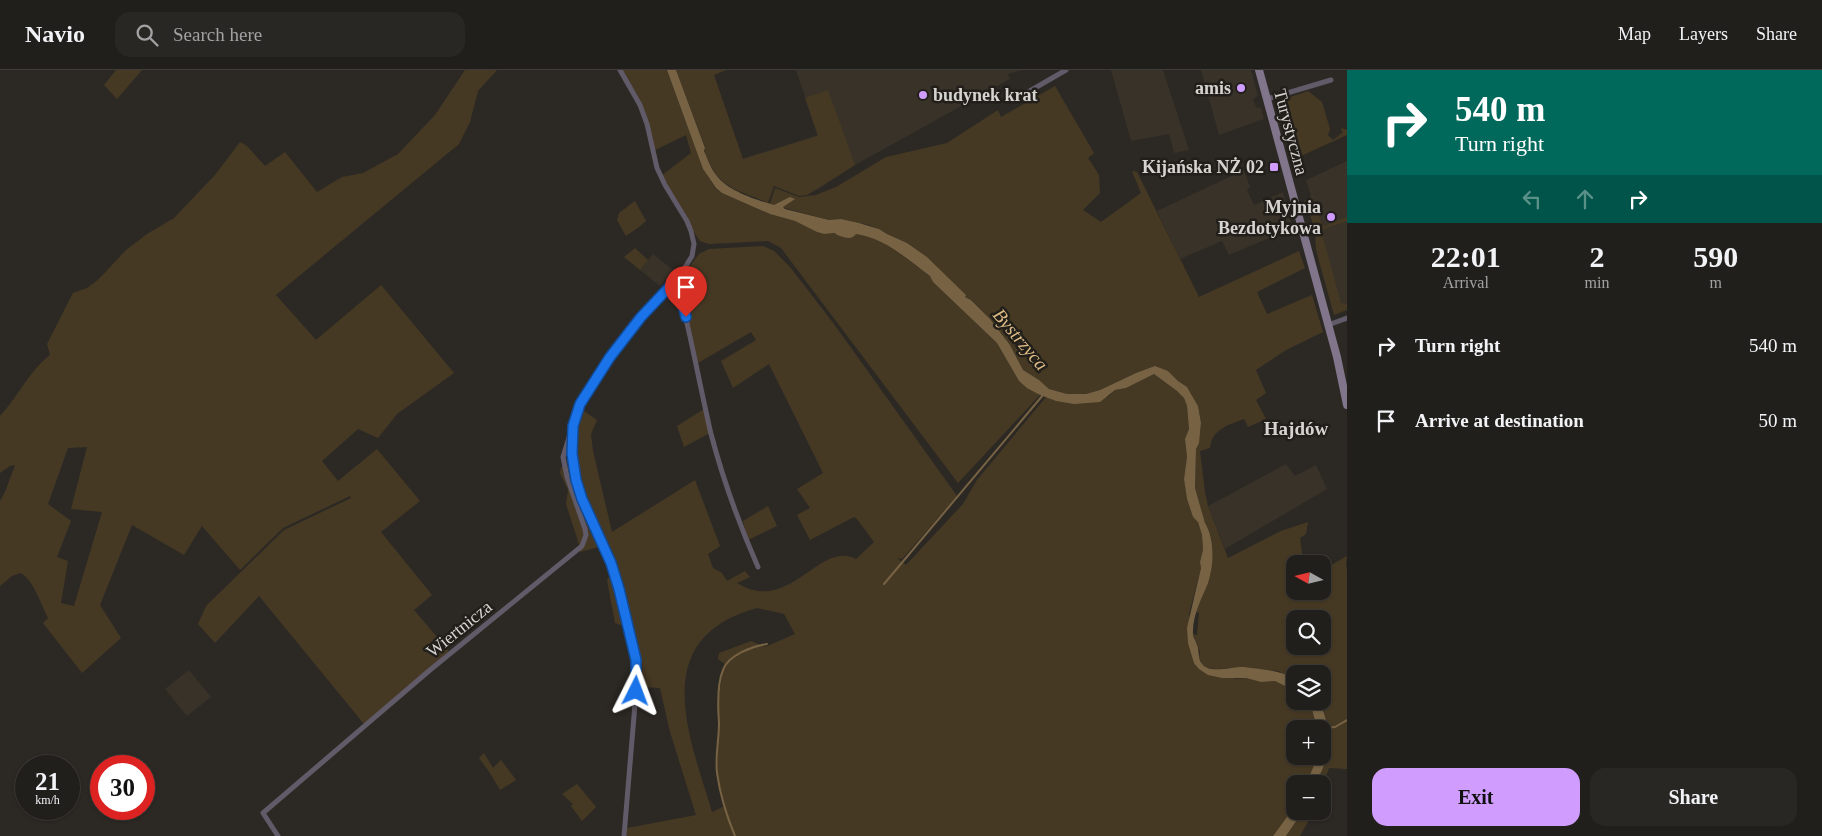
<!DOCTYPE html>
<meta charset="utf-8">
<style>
:root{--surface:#211f1b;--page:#292724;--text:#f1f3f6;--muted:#a2a2a3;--line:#3e3d3a;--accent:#d09dfe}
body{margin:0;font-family:"Times New Roman",serif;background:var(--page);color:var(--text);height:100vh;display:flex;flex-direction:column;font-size:19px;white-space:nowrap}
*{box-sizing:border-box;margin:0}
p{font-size:16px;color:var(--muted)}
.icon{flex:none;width:28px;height:28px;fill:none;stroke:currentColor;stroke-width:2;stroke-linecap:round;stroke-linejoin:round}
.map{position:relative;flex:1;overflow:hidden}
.sheet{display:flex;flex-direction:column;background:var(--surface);width:475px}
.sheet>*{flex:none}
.hud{background:#00695c;color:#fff;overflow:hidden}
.needle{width:32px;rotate:278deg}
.fabs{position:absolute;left:1286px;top:485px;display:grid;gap:10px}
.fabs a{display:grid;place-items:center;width:45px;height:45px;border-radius:10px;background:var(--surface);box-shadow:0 1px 4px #0004,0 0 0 1px var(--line);font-size:25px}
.speed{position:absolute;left:15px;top:685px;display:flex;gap:10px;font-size:25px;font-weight:700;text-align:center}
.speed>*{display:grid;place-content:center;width:65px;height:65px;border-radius:50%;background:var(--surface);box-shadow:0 1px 4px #0004,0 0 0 1px var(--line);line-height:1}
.speed small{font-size:12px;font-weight:400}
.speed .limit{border:8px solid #d22;background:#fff;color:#111}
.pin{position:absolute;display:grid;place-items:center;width:42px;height:42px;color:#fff;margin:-51px -21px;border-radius:50% 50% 50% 0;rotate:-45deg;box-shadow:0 0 5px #0007}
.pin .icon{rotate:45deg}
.me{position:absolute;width:55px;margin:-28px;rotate:3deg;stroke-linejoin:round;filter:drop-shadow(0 0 4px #0008)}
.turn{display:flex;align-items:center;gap:18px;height:105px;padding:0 25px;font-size:22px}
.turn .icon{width:65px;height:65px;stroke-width:2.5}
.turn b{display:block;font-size:35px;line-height:42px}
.lanes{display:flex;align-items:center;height:48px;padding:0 25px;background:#0003;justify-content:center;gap:25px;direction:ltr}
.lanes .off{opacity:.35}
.eta{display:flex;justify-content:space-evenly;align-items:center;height:85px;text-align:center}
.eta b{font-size:30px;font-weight:600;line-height:35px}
.primary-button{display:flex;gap:10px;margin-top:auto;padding:10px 25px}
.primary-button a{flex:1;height:58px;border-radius:15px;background:var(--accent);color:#111;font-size:20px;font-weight:600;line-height:58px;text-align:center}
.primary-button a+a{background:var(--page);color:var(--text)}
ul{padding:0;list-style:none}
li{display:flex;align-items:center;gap:15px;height:75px;padding:0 25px}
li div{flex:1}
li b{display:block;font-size:19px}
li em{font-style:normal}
header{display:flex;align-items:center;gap:30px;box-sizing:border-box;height:70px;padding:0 25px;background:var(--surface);border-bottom:1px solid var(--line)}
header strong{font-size:24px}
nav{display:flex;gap:28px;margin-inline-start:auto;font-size:18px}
.search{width:350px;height:45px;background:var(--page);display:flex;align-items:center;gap:12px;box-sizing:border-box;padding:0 18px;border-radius:15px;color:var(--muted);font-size:19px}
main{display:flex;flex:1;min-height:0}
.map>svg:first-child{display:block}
.built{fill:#383228}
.green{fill:#463924;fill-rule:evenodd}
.water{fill:#776344}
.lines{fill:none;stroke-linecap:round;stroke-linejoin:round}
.stream{stroke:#776344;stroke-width:2}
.minor{stroke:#615a68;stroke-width:5}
.secondary{stroke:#80758b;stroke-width:8}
.route-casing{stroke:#114b97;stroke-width:12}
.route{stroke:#1a73e8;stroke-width:9}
.poi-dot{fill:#d09dfe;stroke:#221f1b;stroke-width:2}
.labels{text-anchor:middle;stroke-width:5;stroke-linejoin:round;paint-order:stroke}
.poi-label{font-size:18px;font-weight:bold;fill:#d6d4d1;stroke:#221f1b;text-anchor:end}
.street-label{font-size:18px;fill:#d6d4d1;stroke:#221f1b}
.water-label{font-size:19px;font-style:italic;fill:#ddbb84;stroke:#221f1b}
.neighbourhood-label{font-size:19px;font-weight:bold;fill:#d6d4d1;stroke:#221f1b}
</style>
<header>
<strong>Navio</strong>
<div class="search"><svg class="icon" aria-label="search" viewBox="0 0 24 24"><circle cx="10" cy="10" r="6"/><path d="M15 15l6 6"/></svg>Search here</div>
<nav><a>Map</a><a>Layers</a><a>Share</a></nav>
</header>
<main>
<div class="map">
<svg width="1347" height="766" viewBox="0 0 1347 766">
<rect width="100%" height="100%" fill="#2c2924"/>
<g class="built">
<polygon points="796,0 1021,0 1008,4 1010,9 855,95 817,120 742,89 818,65"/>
<polygon points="1111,0 1163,0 1189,80 1174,83 1169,64 1131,71"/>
<polygon points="1201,0 1251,0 1258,26 1253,29 1256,37 1261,38 1264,49 1219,65"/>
<polygon points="1347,91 1347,239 1339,242 1321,159 1306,110"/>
<polygon points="1244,100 1250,117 1247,120 1254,135 1283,122 1293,158 1229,185 1222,171 1180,189 1157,141"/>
<polygon points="653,184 673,200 660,216 640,200"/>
<polygon points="1286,394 1295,406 1316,395 1327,419 1225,479 1208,436"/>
<polygon points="189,600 211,627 187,646 165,619"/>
</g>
<g class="green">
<polygon points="116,0 142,0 117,29 104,15"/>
<path d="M465,0H497L478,21L470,52L459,74L276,225L316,270L381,215L454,303L397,344L378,368L358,359L322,391L338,411L377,379L420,431L381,462L432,525L414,540L449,581L364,654L259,526L215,573L198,554L206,536L284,460L351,428L350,426L283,458L240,500L202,456L184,485L132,455L100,535L121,568L82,603L43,553L48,548C42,536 32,507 20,503L12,506L0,516V431L5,422L15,395L10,396L0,403V346C18,327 29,301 50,285L47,274L73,223L87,218L99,209L126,180L147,164L174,148L215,105L240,72L247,76L265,96L285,82L317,122L342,107L363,103L398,84L435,45ZM87,377L71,439L102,442L74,536L61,533L68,491L57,487L71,451L48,434L68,378Z"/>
<path d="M618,0H667L703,99L716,119L722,123L770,144L795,151L817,162L824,164L836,163L837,165L847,168C850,167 854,164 857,164C879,163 913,195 930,206L933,212L997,273L1019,311L1040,325L958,413L781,178L768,171L709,174L700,171L695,164L687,146L661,106L691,83L686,65L651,82C646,48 636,29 618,0Z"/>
<path d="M676,0H726L714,5L743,89L818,66L805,28L828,20L855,95L807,125L799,126L774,116L768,133C743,121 721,120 709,92C706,87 704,83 705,77Z"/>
<path d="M1055,16L1094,83L1088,88L1099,105L1100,123L1083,140L1101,152L1141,123L1132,101L1137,102L1199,227L1299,181L1305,198L1257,222L1267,244L1312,225L1323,262L1286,280L1256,300L1266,323L1256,330L1266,349L1248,357L1244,349C1228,355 1212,359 1210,378L1200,381L1205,422L1208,436L1228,488L1281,461L1308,452L1306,464L1300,468L1302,484L1308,494H1295V521H1322L1323,500L1347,486L1346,494L1347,501V699L1329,698L1323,714H1316L1328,681L1324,640L1319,631H1322V604H1295V609L1278,601L1244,598L1215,599L1206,597L1202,594L1199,587L1200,582L1193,564L1197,565L1199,543L1196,542C1206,516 1222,479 1205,453L1195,418L1196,379L1200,365L1201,353L1198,336L1187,317L1178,311L1168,301L1157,297L1136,303L1100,320L1086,324H1067L1049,319L1039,310L1023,300L1010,275L990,249L972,230L965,227L966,225L927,187L907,173L887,164L879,159L869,155L841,149L829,150L770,134L775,118L799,127L816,125L836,117L886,87L947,73L998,40L1001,47ZM1295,549H1322V576H1295Z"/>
<polygon points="1308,21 1322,32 1330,59 1328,65 1333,70 1343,62 1341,60 1342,58 1347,60 1347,65 1301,86 1285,29"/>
<polygon points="1312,126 1322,155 1325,156 1347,147 1347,151 1321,160 1341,233 1347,234 1347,240 1334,245 1316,180 1315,163 1309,140 1306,140 1304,131"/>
<polygon points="635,131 646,151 639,157 626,166 617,150 619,143"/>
<path d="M763,176L774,181L790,197L834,254L957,426L902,489L897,488L906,495L963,434L977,410L1046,327L1056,331L1074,333L1085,332L1109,326L1115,320L1126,318L1154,304L1177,321L1184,328L1187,336L1189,359L1185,370L1187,387L1184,409L1187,429L1193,447L1198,452L1202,465L1203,480L1200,492L1201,498L1189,544L1194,593L1236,609L1246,608L1261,612L1275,611L1295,621V631H1306L1312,639L1317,659H1295V686L1318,687L1306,714H1295V736L1273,766H627V758L696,745L670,662L660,618L639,617V605L631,560L624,556L615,553L607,510L610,506L599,477L580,482L578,471L566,434L568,420L560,403L561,397L570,396L575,419L580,418C575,392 571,364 581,339L597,350L591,364L593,381L612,462L695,410L720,476L708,484L713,498L722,503L727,511L745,501L750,507L737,513C789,546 820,469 856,489L874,472L857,449L854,447L810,470L797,445L810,438L797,419L823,403L769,294L733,318L721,291L756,270L751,262L698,293L680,218L681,208L699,184L709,179ZM757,538L784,544L795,564L765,577L751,571L719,583L718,589L726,595L723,600L717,639L719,653L717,703L725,736L712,742C689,665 647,568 757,538Z"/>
<polygon points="635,178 648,190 640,200 624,187"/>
<polygon points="704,339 710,363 684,377 677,356"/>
<polygon points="768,436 777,456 748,470 743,451"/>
<polygon points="484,683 493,698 501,690 516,710 500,720 490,703 479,688"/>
<polygon points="577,714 596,737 582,751 571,736 573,734 562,724"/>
<polygon points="1303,741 1314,741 1300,766 1286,766"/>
</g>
<g class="water">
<path d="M667,0H676L705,78L704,81C708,90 711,99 717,106C728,121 757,130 774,135L790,127L795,129L783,137L785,139L829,150L841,149L859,153L879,159L887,164L907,173L927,187L966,225L965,227L971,230L990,249L1010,275L1023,300L1039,310L1049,319L1067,324H1086L1100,320L1136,303L1155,296L1168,301L1178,311L1187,317L1198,336L1201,353L1199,373L1196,379L1195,418L1205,453C1215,469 1214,495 1208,513C1202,528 1192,546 1193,564C1193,567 1196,571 1197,575C1200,582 1197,589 1203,595C1212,604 1233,596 1244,597C1261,600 1279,599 1295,609V621L1275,611L1261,612L1246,608H1222L1208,605L1199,599L1194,593L1188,573L1187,558L1201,498L1200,492L1203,480L1202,465L1198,452L1193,447L1187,429L1184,409L1187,387L1185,369L1189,359L1187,336L1184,328L1177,321L1154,304L1126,318L1115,320L1100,332L1074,334L1056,331L1040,325L1027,318L1019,311L997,273L933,212L930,206C908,190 885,168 856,164C851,171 844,167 837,165L835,163L824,164L817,162L795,151L770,144L722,123L716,118L703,99Z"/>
<path d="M1306,631H1319C1326,643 1330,667 1328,681C1327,692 1320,703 1316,714H1306L1318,686H1322V659H1317L1312,639Z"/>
<polygon points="1295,736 1295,741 1303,741 1286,766 1273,766"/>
</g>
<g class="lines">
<g class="stream">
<polyline points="884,514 1043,325"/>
<polyline points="1324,658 1335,657 1347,650"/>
<path d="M735,766C727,747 720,724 717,703C715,687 719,670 719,653C718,639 717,614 723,600C728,585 753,576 767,574"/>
</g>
<g class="minor">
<polyline points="620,0 640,35 647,54 657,98 665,115 687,151 691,161 694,174 692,186 684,199 641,247 602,300 580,335 573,356 572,384 576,410 582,429 606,480 616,507 635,579 637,596 637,610 624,766"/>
<polyline points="1021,26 1066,0"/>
<polyline points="1267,29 1331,10"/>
<path d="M673,213L679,219C691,267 700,316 711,364C723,409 739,454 758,497"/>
<polyline points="1328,255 1347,248"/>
<polyline points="278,766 263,743 430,600 582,476 586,465 585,459 567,407 563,387 570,364 572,364"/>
</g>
<polyline class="secondary" points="1259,0 1337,287 1347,335"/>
</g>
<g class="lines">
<g class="route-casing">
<polyline id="route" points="636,621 636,590 619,519 611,493 582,429 576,410 572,384 573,356 580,334 610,287 641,247 673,213 679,219 686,247"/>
</g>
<use href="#route" class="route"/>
</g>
<g class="poi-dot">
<circle cx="1241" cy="18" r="5"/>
<circle cx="923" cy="25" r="5"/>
<rect x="1269" y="92" width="10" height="10" rx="2.5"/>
<circle cx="1331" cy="147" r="5"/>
</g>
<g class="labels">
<g class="poi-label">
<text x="1231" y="24">amis</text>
<text x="933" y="31" text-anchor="start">budynek krat</text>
<text x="1264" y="103">Kijańska NŻ 02</text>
<text x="1321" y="143">Myjnia<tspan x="1321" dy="21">Bezdotykowa</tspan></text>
</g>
<g class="street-label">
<text transform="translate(1291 62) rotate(75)" y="6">Turystyczna</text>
<text transform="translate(459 559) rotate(-39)" y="6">Wiertnicza</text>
</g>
<g class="water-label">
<text transform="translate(1021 269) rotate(50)" y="7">Bystrzyca</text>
</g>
<g class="neighbourhood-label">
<text x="1296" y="365">Hajdów</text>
</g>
</g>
</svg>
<div class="fabs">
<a><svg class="needle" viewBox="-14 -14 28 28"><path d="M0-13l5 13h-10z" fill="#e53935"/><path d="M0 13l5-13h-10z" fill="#a2a2a3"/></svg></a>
<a><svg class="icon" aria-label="search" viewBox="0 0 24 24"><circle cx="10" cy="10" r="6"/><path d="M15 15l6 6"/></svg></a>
<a><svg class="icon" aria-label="layers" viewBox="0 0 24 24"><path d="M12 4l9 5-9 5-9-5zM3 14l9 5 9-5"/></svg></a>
<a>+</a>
<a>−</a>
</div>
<div class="speed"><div>21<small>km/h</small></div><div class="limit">30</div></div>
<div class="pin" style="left:686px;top:247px;background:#d93025"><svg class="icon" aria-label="arrive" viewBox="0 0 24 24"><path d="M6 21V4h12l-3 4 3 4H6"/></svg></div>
<svg class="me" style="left:636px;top:621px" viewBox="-20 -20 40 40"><path d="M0-17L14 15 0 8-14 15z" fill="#1a73e8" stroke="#fff" stroke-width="4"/></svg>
</div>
<section class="sheet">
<div class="hud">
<div class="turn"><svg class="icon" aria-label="right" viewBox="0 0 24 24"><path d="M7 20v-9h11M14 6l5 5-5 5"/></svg><div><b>540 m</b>Turn right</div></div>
<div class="lanes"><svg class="icon off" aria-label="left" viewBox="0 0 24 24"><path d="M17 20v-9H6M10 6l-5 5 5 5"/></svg><svg class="icon off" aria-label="ahead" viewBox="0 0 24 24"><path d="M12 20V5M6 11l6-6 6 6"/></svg><svg class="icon" aria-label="right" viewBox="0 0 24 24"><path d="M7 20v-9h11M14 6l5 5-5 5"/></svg></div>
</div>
<div class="eta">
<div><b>22:01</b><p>Arrival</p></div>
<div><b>2</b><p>min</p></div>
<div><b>590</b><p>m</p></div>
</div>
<ul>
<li><svg class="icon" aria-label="right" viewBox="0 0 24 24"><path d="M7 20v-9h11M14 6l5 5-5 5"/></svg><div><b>Turn right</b></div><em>540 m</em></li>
<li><svg class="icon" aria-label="arrive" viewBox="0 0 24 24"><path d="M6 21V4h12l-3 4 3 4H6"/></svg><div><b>Arrive at destination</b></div><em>50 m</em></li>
</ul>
<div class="primary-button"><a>Exit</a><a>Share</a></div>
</section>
</main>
